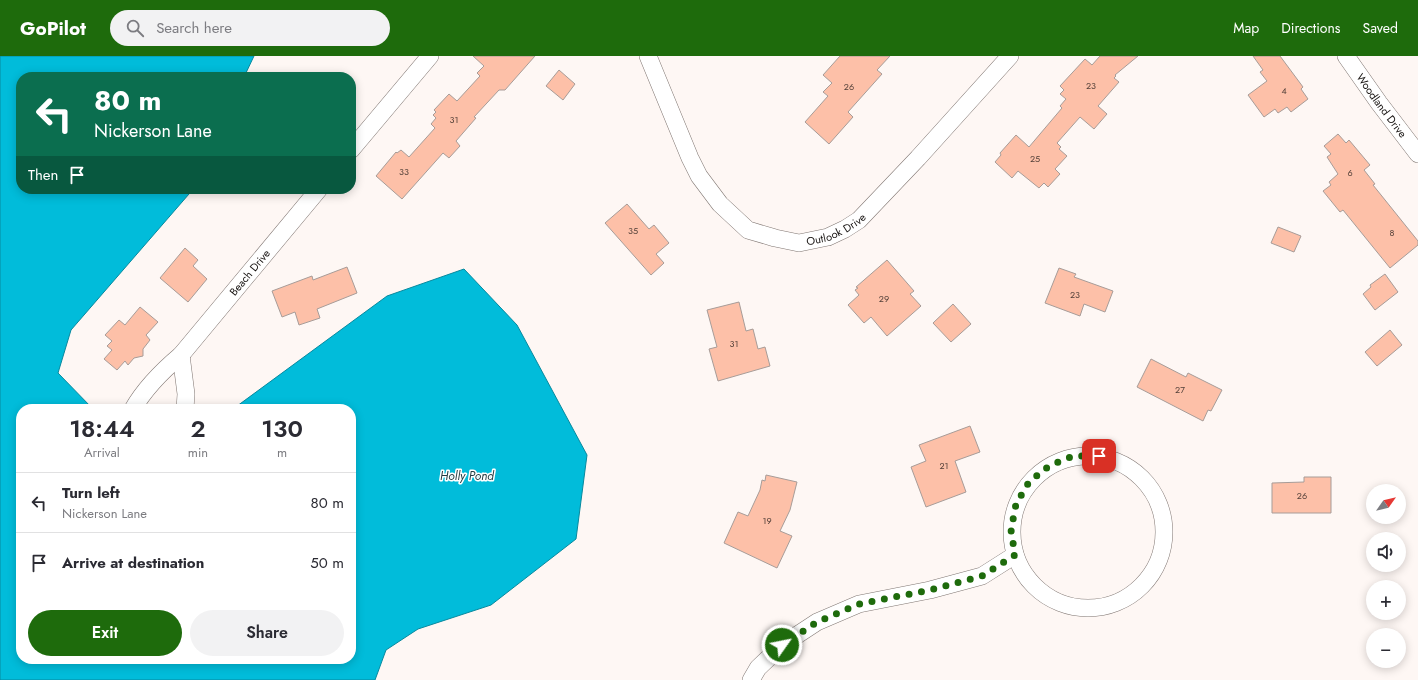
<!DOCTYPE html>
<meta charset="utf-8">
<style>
:root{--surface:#fff;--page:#f2f2f3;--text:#2b2b33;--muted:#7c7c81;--line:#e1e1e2;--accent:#1e6b0c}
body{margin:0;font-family:Jost,sans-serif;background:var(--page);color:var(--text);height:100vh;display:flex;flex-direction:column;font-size:15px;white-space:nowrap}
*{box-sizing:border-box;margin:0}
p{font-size:13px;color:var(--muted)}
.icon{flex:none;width:22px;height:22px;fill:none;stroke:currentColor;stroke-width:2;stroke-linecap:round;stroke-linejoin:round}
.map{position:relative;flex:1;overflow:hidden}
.panel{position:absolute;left:16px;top:348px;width:340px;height:260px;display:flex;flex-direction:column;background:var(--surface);border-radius:16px;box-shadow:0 2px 10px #0003}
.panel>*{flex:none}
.banner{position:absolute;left:16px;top:16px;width:340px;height:122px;border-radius:16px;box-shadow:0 2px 10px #0003;background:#0b6e4f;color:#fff;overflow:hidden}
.needle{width:26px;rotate:56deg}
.fabs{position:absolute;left:1366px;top:428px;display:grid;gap:8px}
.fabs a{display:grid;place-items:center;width:40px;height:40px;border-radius:50%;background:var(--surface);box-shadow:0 2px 10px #0003;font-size:20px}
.pin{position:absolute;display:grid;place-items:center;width:34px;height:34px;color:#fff;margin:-17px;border-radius:8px;box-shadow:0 2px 6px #0006}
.me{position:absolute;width:44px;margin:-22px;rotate:57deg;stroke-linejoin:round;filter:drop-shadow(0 0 3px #0008)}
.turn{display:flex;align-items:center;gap:14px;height:84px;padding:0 12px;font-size:18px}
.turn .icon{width:52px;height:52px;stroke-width:2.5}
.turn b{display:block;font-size:28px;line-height:34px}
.then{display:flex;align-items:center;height:38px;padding:0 12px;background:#0003;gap:8px;font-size:15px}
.eta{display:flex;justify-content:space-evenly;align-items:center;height:68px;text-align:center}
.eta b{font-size:24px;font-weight:600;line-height:28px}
.cta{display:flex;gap:8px;margin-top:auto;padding:8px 12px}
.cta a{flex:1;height:46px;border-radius:24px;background:var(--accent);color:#fff;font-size:16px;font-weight:600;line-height:46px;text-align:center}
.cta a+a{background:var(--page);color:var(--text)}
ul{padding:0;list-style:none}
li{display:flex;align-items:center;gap:12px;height:60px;padding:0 12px;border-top:1px solid var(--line)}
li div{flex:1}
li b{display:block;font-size:15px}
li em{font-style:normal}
header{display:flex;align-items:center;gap:24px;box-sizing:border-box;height:56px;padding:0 20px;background:var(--accent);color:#fff}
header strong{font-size:19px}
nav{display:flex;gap:22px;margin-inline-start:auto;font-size:14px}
.search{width:280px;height:36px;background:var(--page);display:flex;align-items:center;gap:10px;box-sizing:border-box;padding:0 14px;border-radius:22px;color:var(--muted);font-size:15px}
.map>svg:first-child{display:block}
.water{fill:#01bcda;stroke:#08899e}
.building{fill:#fdc0a8;stroke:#a79c98}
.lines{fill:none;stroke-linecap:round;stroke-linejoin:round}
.street-casing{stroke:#817773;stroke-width:18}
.street{stroke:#fff;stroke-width:17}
.route{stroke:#1e6b0c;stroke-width:7;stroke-dasharray:0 12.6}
.labels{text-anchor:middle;stroke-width:3;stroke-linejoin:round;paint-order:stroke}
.number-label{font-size:9px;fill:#503e37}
.street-label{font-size:11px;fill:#171311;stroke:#fff}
.water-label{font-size:12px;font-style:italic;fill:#243c42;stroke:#fff}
</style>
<header>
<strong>GoPilot</strong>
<div class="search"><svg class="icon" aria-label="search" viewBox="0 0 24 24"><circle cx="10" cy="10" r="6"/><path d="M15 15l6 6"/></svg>Search here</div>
<nav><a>Map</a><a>Directions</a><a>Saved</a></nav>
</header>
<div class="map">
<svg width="1418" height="624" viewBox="0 0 1418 624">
<rect width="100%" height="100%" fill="#fef7f4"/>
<polygon class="water" points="0,0 254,0 244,21 21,21 21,133 192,133 189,138 71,274 58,317 93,353 21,353 21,603 351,603 351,353 233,353 387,240 464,213 517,269 587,399 576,483 491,549 418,573 386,594 375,624 0,624"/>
<g class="building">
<polygon points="473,0 535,0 505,34 499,34 474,61 476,62 456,85 460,90 449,102 443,97 402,143 376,120 396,96 397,97 401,94 409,101 435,72 431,68 436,62 433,59 436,56 434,54 449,38 457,45 480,20 477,17 484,10"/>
<polygon points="840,0 890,0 877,14 882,18 848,56 853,61 829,88 805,66 828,40 823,36 832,27 823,19"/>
<polygon points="1100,0 1138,0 1115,19 1116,20 1114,22 1119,26 1098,50 1107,58 1094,73 1080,61 1057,87 1061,91 1059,93 1067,100 1055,113 1060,118 1048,131 1044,127 1039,132 1018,115 1012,122 995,106 1001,99 1000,97 1016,79 1029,91 1062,52 1060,50 1066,43 1060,38 1064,34 1060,30 1085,3 1092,9"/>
<polygon points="1253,0 1280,0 1303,31 1301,33 1308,43 1291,56 1287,51 1278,57 1275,53 1264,61 1248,39 1267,25 1260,16 1263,14"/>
<polygon points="559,14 575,28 563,44 546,30"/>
<polygon points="1338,78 1346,87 1349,84 1370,109 1364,114 1375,128 1373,129 1418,185 1418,189 1390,212 1343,154 1340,156 1323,135 1331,129 1329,126 1338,118 1327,101 1331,98 1324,90"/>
<polygon points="627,148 649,173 654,169 669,187 656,198 664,207 651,219 605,167"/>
<polygon points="1278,171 1301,180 1294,196 1271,187"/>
<polygon points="185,192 198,204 193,210 207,223 188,246 160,222"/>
<polygon points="887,204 914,235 910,238 921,250 887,280 871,261 864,267 848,249 859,239 855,234 858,232 856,231"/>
<polygon points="347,211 357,237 317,253 320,262 299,269 295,256 282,261 272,235 312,220 313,224"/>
<polygon points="1059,212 1076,218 1074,221 1113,235 1105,256 1084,248 1080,260 1045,247"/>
<polygon points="1385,218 1398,236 1375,254 1363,238 1371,231 1370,229"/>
<polygon points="739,246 746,275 753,273 758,293 765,291 770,310 718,325 709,293 717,291 707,254"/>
<polygon points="953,248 971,268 951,286 933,267"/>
<polygon points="140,251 158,266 146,279 150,284 143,293 143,300 134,302 128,309 125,305 117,314 104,303 112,294 107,290 112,285 105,279 119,264 125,269"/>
<polygon points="1390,274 1402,289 1377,310 1365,296"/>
<polygon points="1151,303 1186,321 1188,317 1222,334 1211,355 1208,354 1203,365 1137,331"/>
<polygon points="970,370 980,396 955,405 966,436 926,451 911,411 926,405 919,389"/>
<polygon points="766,419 797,426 790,454 780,475 792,480 777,512 724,487 738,456 748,460 760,434 762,424 765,425"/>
<polygon points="1304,421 1331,421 1331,457 1272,457 1272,427 1304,426"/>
</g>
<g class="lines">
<g class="street-casing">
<g id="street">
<path id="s1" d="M648,0L690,102L699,120L720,148L748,174L775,182L799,187L828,181L845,173L859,164L918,102L1010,0"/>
<path id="s2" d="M1346,0L1379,47L1418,98"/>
<polyline points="351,94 430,0"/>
<polyline points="181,299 186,338 185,353"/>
<path id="s3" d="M133,353C145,332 162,315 181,299L319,133"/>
<circle cx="1088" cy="476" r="76"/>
<polyline points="751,624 758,612 782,589 817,566 859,548 930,534 982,520 1015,499"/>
</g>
</g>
<use href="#street" class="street"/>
</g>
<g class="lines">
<polyline class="route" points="782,589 817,566 859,548 930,534 982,520 1015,499 1011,474 1016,448 1029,426 1049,410 1073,400 1099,400"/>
</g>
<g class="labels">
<g class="number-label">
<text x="1091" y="33">23</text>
<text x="849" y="34">26</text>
<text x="1284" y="38">4</text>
<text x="454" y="67">31</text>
<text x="1035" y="106">25</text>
<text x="404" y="119">33</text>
<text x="1350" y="120">6</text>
<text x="633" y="178">35</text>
<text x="1392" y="180">8</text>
<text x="1075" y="242">23</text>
<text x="884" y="246">29</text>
<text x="734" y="291">31</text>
<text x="1180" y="337">27</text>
<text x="944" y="413">21</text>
<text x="1302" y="443">26</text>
<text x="767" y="468">19</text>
</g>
<g class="street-label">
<text dy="4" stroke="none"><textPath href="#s2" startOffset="61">Woodland Drive</textPath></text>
<text dy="4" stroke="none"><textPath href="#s1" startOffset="296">Outlook Drive</textPath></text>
<text dy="4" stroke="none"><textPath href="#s3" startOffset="180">Beach Drive</textPath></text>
</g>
<g class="water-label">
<text x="467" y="424">Holly Pond</text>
</g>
</g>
</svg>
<div class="fabs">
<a><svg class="needle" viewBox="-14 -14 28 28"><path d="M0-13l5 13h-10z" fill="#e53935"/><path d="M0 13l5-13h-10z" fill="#7c7c81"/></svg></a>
<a><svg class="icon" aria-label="sound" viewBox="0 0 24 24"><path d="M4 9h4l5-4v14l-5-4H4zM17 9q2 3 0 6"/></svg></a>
<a>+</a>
<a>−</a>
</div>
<div class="pin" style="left:1099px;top:400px;background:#d93025"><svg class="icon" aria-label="arrive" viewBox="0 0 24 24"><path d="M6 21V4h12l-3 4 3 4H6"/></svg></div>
<svg class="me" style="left:782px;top:589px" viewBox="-20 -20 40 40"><circle r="17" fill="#1e6b0c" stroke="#fff" stroke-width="3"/><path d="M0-11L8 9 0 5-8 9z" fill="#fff"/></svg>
<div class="banner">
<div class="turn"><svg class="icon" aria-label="left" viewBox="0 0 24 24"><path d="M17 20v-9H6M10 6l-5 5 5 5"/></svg><div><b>80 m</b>Nickerson Lane</div></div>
<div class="then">Then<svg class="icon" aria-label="arrive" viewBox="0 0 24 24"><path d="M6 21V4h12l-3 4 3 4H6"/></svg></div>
</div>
<section class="panel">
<div class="eta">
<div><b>18:44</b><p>Arrival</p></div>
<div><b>2</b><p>min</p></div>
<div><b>130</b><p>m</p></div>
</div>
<ul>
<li><svg class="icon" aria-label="left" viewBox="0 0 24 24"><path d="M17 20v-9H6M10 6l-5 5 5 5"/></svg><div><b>Turn left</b><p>Nickerson Lane</p></div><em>80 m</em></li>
<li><svg class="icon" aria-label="arrive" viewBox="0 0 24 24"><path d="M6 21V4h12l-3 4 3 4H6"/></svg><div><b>Arrive at destination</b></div><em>50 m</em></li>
</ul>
<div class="cta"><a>Exit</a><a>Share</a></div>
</section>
</div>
